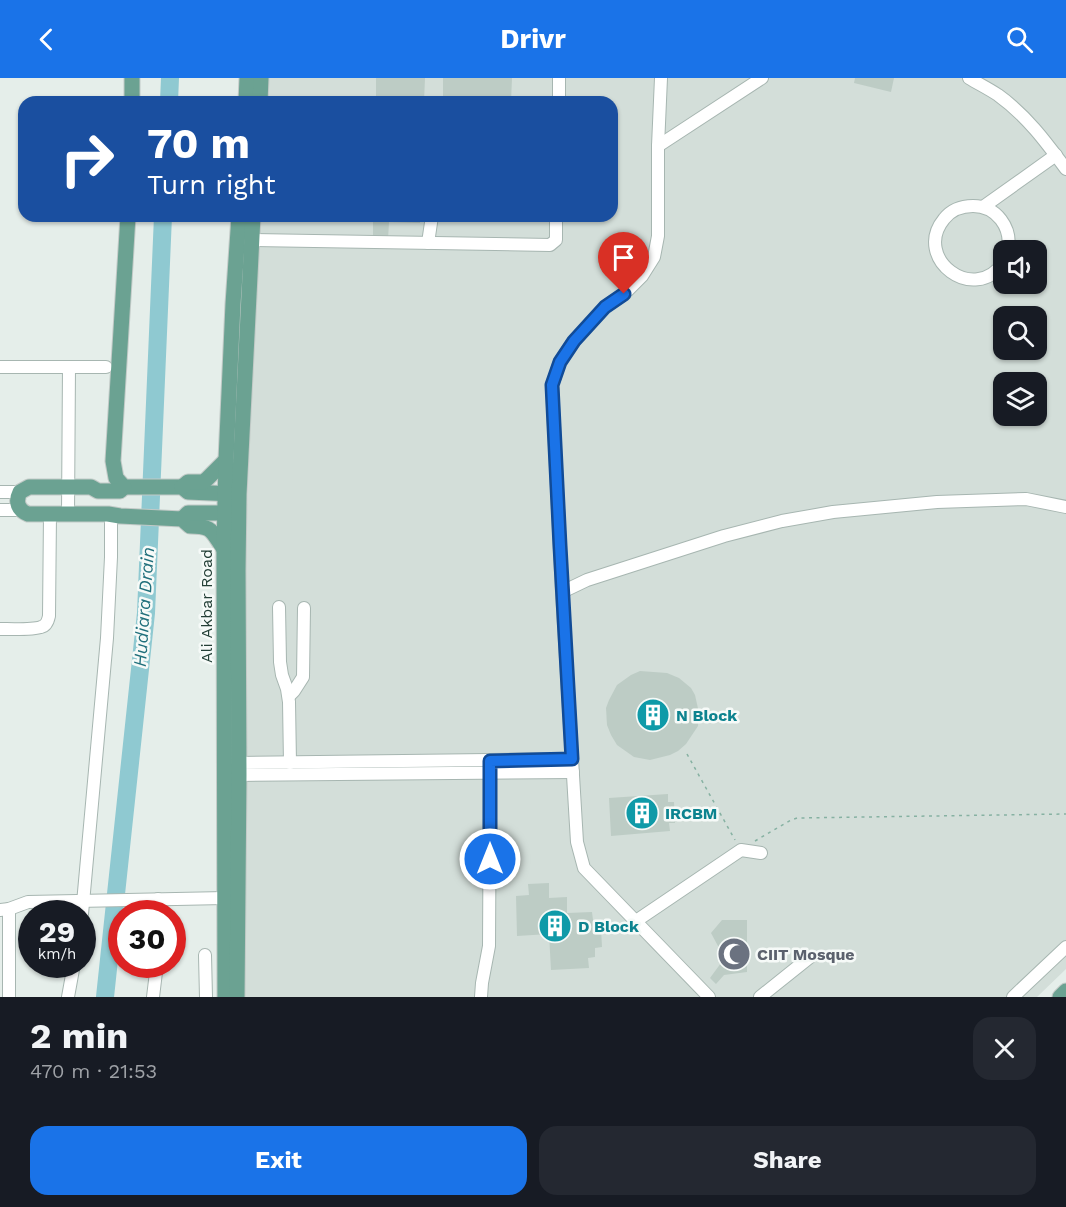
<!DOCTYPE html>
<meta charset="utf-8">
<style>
:root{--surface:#171b24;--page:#242831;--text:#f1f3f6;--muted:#9ea1a6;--accent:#1a73e8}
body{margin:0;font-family:"Work Sans",sans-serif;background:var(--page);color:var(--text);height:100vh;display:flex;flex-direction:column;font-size:22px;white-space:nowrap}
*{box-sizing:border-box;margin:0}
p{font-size:20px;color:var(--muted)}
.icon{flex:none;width:33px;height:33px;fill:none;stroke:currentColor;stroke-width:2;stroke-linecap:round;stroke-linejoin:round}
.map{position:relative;height:919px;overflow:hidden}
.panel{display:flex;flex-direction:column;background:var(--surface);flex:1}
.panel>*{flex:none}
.guide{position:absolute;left:18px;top:18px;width:600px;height:126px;border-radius:18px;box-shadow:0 2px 4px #0004;background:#1a4fa0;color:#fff;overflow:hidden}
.buttons{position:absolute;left:993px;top:162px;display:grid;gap:12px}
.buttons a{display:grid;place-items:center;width:54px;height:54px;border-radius:12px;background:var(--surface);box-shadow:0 2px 4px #0004;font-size:30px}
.speed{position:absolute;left:18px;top:822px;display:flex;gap:12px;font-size:30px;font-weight:700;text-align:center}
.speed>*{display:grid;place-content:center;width:78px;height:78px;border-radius:50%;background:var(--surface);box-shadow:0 2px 4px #0004;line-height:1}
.speed small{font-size:15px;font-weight:400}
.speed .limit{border:9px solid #d22;background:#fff;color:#111}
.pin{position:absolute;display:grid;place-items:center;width:51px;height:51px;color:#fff;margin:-62px -26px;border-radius:50% 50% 50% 0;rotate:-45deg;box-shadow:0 0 6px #0007}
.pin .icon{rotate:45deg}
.me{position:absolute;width:66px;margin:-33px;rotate:0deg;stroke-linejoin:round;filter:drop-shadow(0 0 4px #0008)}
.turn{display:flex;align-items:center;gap:21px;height:126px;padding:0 30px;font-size:27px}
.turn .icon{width:78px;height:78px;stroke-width:2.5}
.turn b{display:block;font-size:42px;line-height:51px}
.round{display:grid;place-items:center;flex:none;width:63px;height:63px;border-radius:18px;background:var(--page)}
.overview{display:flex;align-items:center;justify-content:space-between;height:102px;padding:0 30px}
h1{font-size:36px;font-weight:700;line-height:45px}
.button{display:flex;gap:12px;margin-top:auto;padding:12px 30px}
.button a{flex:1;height:69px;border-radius:18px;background:var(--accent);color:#fff;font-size:24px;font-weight:700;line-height:69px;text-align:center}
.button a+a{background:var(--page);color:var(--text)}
header{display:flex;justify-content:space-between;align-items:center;height:78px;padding:0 30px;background:var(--accent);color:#fff;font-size:27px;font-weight:700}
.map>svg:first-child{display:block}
.built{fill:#d3ded9;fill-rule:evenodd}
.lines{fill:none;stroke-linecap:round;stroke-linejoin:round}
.river{stroke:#8fc9d1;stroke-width:18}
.building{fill:#bdccc5}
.minor-casing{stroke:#a7b6b1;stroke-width:14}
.major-casing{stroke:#c2cac7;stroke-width:17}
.path{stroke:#86b1a2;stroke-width:1.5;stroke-dasharray:3 4.5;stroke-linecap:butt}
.minor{stroke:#fff;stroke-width:12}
.major{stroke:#6ba292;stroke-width:15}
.route-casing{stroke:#114b97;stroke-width:15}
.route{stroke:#1a73e8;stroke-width:10}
.labels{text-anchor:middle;stroke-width:5;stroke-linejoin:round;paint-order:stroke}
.street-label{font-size:16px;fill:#244037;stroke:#f6faf8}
.culture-label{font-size:16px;font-weight:bold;fill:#0d838f;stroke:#f6faf8;text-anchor:start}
.worship-label{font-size:16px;font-weight:bold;fill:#5b616d;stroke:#f6faf8;text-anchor:start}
.water-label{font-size:18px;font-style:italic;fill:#1f6f7b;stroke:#f6faf8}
</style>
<header><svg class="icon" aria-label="back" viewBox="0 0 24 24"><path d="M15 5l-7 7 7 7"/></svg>Drivr<svg class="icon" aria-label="search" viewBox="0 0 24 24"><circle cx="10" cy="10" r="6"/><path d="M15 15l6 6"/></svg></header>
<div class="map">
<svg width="1066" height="919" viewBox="0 0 1066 919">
<rect width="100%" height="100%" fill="#e5eeea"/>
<path class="built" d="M268,0H1066V891L1037,919H244V665L246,450L260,138H612V24H267ZM1004,172H1036V206H1004ZM1004,238H1036V272H1004ZM1004,304H1036V338H1004Z"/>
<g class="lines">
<g class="river">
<polyline points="169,24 170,0"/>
<polyline points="105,919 146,535 163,138"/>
</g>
</g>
<g class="building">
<polygon points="376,0 425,0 424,24 376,24"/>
<polygon points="443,0 512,0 511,24 443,24"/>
<polygon points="855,0 894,0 891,14 854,5"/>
<polygon points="373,138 420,138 420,145 389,144 388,162 373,162"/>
<polygon points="640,593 667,595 679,600 691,610 695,617 699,635 698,648 686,666 678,673 670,677 650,682 634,679 617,667 611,657 607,647 606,630 609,622 617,607 631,597"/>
<polygon points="668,716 668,724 674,724 675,745 669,745 670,753 611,758 609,720"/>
<polygon points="549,805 549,820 567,819 567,835 592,834 594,850 601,850 602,869 595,870 595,879 588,880 589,890 551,892 549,856 517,858 516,818 529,817 528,806"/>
<polygon points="722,842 747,842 747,894 724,897 716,906 710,900 721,885 718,868 711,855"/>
</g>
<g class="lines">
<g class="minor-casing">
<g id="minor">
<polyline points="661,0 658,68 658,158 654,179 642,198 624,216 605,229 574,263 560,284 552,307 562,514 577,764 584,790 709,919"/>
<path d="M969,0C979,6 989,11 998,17C1026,37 1046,64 1066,91"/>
<polyline points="559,24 559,0"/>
<polyline points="658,68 762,0"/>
<polyline points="983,129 1056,77"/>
<polyline points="251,162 550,167 556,162 556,138"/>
<polyline points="428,165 432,138"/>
<path d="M1004,184C974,228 912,180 944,141C951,132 962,128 973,128C997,128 1012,150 1008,172"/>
<polyline points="0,289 106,289"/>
<polyline points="0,414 20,414"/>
<polyline points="0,432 21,432"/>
<polyline points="68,436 69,289"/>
<polyline points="562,514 587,502 724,458 782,443 833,434 937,424 1026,421 1066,429"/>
<polyline points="279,529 280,584 282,597 287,611 289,624 290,685"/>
<path d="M0,551C10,551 33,552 41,549C46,548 48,543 49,538L50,436"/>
<polyline points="289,618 294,613 303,599 304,530"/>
<polyline points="238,685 572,681"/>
<polyline points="239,697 573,694"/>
<polyline points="0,832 9,831 28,824 225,820"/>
<polyline points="82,836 107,560 111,479 111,436"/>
<polyline points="158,836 158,821"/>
<polyline points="636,843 741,772 761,775"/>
<polyline points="205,877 206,919"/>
<polyline points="9,919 9,831"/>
<polyline points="68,919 74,886"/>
<polyline points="153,919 157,886"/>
<polyline points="481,919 482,905 489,868 490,687"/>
<polyline points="760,919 810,879"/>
<polyline points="1013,919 1066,869"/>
</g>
</g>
<g class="major-casing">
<g id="major">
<polyline points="132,24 132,0"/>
<polyline points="246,24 247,0"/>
<polyline points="260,24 261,0"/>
<polyline points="128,138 113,383 116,400 124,409 182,409 188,414 234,416"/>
<path d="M124,409L120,413H98L91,409H29L20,414C15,424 18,432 28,436H108L120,438L182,441L190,448C213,448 211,453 224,471"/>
<polyline points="182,409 188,404 203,404 207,401 226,382"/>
<polyline points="182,441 188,435 234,435"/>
<polyline points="225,919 224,471 226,382 233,226 239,138"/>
<polyline points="237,919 239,697 238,493 239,416 253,138"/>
<polyline points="1060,919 1066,913"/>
</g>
</g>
<g class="path">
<polyline points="687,676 735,762"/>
<polyline points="755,763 791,742 797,740 1066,736"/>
</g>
<use href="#minor" class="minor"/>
<use href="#major" class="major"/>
</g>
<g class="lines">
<g class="route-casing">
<polyline id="route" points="490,781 490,683 572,681 560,468 552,307 560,284 574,263 605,229 624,216"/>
</g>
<use href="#route" class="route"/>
</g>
<defs>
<g id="building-disc" transform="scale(1.725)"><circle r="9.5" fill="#0f9aa8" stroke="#f6faf8"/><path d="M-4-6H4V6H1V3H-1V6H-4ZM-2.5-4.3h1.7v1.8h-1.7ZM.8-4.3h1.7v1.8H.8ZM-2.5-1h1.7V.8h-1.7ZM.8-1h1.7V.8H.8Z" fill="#fff"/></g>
<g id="mosque-disc" transform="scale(1.725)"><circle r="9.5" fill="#6b7280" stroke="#f6faf8"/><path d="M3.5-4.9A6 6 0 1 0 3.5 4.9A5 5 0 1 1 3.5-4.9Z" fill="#fff"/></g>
</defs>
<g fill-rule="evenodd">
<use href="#building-disc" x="653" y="637"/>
<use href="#building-disc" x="642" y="735"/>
<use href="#building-disc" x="555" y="848"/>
<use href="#mosque-disc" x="734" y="876"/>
</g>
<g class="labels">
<g class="street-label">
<text transform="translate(206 528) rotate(-90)" y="6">Ali Akbar Road</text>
</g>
<g class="culture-label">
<text x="676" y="643">N Block</text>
<text x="665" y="741">IRCBM</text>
<text x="578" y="854">D Block</text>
</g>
<g class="worship-label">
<text x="757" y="882">CIIT Mosque</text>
</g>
<g class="water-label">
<text transform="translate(144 529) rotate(-86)" y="6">Hudiara Drain</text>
</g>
</g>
</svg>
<div class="buttons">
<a><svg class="icon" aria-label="sound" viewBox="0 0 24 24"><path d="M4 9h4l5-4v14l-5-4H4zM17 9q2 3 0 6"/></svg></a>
<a><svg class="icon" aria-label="search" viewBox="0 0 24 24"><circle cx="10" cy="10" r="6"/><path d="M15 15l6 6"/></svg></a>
<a><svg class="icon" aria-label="layers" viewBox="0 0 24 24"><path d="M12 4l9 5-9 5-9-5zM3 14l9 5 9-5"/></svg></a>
</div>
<div class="speed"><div>29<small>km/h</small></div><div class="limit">30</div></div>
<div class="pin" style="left:624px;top:216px;background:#d93025"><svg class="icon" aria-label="arrive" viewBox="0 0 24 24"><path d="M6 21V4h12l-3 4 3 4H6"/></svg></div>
<svg class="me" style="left:490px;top:781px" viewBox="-20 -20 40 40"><circle r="17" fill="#1a73e8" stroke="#fff" stroke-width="3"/><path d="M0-11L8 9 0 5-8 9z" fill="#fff"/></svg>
<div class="guide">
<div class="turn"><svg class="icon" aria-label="right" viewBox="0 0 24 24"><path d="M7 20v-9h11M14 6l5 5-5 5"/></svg><div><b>70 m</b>Turn right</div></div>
</div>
</div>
<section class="panel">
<div class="overview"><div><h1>2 min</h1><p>470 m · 21:53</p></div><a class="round"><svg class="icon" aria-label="close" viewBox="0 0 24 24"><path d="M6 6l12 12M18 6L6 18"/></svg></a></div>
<div class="button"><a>Exit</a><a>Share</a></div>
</section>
